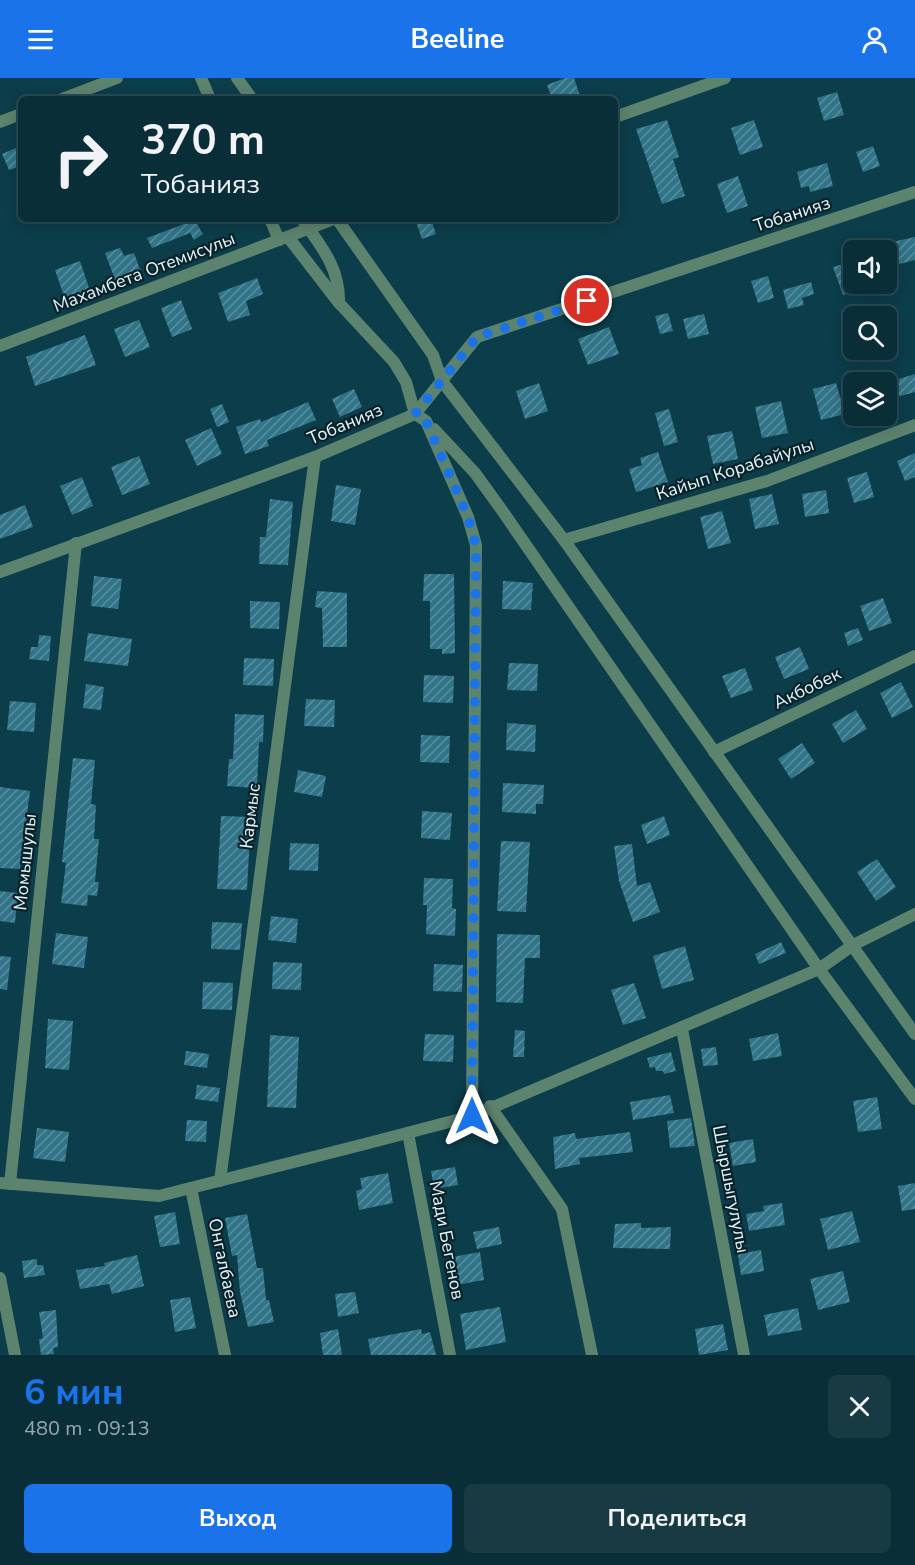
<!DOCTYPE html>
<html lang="ru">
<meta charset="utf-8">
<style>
:root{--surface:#092e38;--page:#173a43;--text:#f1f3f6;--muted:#99a8ae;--line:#294a53;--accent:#1a73e8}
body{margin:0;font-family:"Nunito Sans",sans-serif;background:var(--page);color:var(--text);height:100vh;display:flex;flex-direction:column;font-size:22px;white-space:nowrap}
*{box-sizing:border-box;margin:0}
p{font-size:20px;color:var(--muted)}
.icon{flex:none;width:33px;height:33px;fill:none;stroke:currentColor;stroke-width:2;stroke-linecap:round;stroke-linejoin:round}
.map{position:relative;height:1277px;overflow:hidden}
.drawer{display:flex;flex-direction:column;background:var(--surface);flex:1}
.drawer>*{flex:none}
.hud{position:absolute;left:18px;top:18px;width:600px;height:126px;border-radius:9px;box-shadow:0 3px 15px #0003,0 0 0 2px var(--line);background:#092e38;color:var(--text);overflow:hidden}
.fabs{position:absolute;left:843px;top:162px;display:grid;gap:12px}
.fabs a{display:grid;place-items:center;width:54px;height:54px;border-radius:9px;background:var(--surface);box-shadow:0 3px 15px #0003,0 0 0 2px var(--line);font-size:30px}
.pin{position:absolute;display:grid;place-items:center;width:51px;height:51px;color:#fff;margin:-26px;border:3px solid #fff;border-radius:50%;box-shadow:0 2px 6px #0007}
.me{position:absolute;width:66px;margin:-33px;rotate:0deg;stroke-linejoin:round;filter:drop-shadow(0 0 4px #0008)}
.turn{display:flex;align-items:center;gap:21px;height:126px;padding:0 24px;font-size:27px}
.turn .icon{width:78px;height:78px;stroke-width:2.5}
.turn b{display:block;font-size:42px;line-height:51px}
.round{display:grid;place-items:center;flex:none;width:63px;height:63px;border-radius:9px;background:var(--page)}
.head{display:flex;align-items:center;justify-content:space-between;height:102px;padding:0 24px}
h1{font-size:36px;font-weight:700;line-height:45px;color:var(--accent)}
.button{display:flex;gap:12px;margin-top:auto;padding:12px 24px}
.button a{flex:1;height:69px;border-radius:9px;background:var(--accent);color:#fff;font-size:24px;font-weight:700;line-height:69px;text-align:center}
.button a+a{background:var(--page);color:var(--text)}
header{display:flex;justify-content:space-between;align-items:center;height:78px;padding:0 24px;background:var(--accent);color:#fff;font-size:27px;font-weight:700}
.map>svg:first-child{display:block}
.building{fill:url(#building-hatch)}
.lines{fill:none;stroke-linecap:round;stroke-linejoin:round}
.street{stroke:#5c836e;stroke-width:12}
.route{stroke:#1a73e8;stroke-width:10;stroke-dasharray:0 18}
.labels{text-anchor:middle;stroke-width:4.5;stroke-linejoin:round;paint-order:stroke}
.street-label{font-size:18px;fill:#e5f6fc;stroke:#082229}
</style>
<header><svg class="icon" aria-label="menu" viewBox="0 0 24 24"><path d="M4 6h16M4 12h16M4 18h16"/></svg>Beeline<svg class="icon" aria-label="person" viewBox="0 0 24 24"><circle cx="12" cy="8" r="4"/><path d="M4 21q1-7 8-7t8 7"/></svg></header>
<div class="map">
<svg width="915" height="1277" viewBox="0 0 915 1277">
<defs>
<pattern id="building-hatch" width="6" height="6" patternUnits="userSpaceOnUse" patternTransform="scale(1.5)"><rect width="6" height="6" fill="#317488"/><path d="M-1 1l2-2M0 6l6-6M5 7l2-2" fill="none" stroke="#598fa0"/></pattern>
</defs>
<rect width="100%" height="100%" fill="#0c3d4a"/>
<g class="building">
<polygon points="565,0 574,0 581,21 552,21 547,7"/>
<polygon points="837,14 844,37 824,43 817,20"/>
<polygon points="667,42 679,79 673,81 685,118 662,126 636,51"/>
<polygon points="754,42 763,69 740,77 731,50"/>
<polygon points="21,68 21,88 9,92 2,76"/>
<polygon points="873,68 880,88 863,94 856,74"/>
<polygon points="827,85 833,108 810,114 809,108 801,110 797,94"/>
<polygon points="738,98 748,128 727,135 717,106"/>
<polygon points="181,141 194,141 203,156 194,162 190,155 152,170 147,160 184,146"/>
<polygon points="415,141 431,141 436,156 422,161"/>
<polygon points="915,159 915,182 888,189 883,166"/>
<polygon points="120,170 124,178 134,175 142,197 117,207 105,175"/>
<polygon points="80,183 90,213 65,221 55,192"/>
<polygon points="854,183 854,213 843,217 833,189"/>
<polygon points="768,198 774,220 758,225 751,203"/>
<polygon points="257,200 263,216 246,223 250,237 228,244 218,215"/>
<polygon points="811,204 814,216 802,220 804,227 788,231 783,212"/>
<polygon points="181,222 192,251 172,259 161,230"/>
<polygon points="668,235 673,253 660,256 655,238"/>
<polygon points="704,236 709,256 688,261 683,241"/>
<polygon points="139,242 150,269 125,279 114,251"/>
<polygon points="609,249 619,276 588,287 578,261"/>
<polygon points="85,257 96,287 35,308 26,279"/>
<polygon points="915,296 915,314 886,322 886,305"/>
<polygon points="539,305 548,333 525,341 516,313"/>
<polygon points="836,305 845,336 821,342 813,311"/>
<polygon points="354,311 362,329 340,339 332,321"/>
<polygon points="781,323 788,355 762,360 755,329"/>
<polygon points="308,324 316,342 267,362 269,368 245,376 236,349 260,341 261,344"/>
<polygon points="222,326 229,344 217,349 210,331"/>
<polygon points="669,331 678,364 664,368 655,335"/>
<polygon points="211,350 222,376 197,388 185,362"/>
<polygon points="732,353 738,381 713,386 707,358"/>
<polygon points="658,374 668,404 636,414 629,391 642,387 640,380"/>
<polygon points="915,375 915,399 905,403 897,383"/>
<polygon points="139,378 150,406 122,417 111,389"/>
<polygon points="867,394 874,419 854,425 847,400"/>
<polygon points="82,399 93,428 72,437 60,408"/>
<polygon points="336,407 361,411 355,447 331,443"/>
<polygon points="826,412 829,435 805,439 802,416"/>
<polygon points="772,416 779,446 755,451 749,421"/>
<polygon points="270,421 293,424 288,487 259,486 260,459 266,459"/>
<polygon points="25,427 33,449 0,461 0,437"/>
<polygon points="722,433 731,465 708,471 700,439"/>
<polygon points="424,496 454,496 455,575 442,576 442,571 430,571 430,523 423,523"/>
<polygon points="94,498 122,501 118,531 91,528"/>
<polygon points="503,503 533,505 531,532 502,531"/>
<polygon points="317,513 347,515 347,569 323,569 322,530 315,529"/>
<polygon points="883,520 892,545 869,553 860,528"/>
<polygon points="250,523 280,524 279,551 250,550"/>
<polygon points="858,550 863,562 848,568 844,555"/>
<polygon points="88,555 132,561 128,588 84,583"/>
<polygon points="39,557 51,558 49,583 29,581 31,569 38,569"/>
<polygon points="800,569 809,591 784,601 775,579"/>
<polygon points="244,580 274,581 273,608 243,607"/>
<polygon points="509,585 538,586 537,613 507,612"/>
<polygon points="745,590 753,612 731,620 722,598"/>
<polygon points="424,597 454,598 453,625 423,624"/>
<polygon points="901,604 913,629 892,640 880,615"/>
<polygon points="86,606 104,609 101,632 83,630"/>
<polygon points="306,621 335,622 334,649 304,648"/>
<polygon points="10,623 36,625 34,654 7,652"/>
<polygon points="856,632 867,651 843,665 832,646"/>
<polygon points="235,636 264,637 263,664 259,664 257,710 227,708 229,681 233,681"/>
<polygon points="507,645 536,647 535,674 506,672"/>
<polygon points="421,657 450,658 449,685 420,684"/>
<polygon points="802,665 815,685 791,701 778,681"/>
<polygon points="73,680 95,682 91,726 96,727 94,761 99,761 95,804 99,804 97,818 88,817 87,828 61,825 66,785 62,784"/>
<polygon points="298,692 326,698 322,719 294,714"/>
<polygon points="503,705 544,707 543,726 536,726 536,736 502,734"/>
<polygon points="0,709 30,713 20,791 0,790"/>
<polygon points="422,733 452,735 450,762 421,760"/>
<polygon points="221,738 251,739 247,812 217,811"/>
<polygon points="664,738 670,757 647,766 641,747"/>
<polygon points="501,763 530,764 526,834 497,833"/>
<polygon points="290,765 319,766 318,793 289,792"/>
<polygon points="632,766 637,808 650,804 660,834 633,844 619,803 614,768"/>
<polygon points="877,781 896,809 876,823 857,794"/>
<polygon points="424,800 453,801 452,830 456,831 455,858 426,856 427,827 423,827"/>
<polygon points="0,813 18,815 15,845 0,843"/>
<polygon points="271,838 298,841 296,865 268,862"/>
<polygon points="212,844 242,845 240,872 211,871"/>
<polygon points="56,855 88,859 84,890 52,886"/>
<polygon points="497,856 540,857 540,880 525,880 523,925 496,924"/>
<polygon points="781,864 786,875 759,886 755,876"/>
<polygon points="685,868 694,902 662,911 653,878"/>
<polygon points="0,878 11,879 7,912 0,911"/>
<polygon points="273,884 302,885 301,912 272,911"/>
<polygon points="434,886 463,887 462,914 433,913"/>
<polygon points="203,904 233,905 232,932 202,931"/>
<polygon points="634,905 646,940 623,947 611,912"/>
<polygon points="48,941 73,943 69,992 45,990"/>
<polygon points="515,952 525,953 524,979 513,979"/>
<polygon points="778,955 782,978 753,983 749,961"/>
<polygon points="425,956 454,957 453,984 423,983"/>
<polygon points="270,957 299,959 296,1030 267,1029"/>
<polygon points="716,969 718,987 703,988 701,971"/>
<polygon points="186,973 209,976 207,990 184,987"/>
<polygon points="671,974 676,993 664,996 663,993 656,993 655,989 650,990 647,980"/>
<polygon points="197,1007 220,1010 218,1024 195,1021"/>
<polygon points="670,1017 674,1035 633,1042 630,1024"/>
<polygon points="877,1019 882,1051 858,1054 853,1023"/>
<polygon points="691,1040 695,1068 670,1070 667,1043"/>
<polygon points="187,1042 207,1043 206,1064 185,1063"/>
<polygon points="37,1050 69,1054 65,1084 33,1080"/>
<polygon points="630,1054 633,1074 579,1080 580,1086 555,1091 553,1059 575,1055 576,1061"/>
<polygon points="753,1061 756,1084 733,1088 729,1065"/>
<polygon points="455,1089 458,1107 434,1111 431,1093"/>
<polygon points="388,1095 393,1125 359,1132 356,1113 362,1111 360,1100"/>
<polygon points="915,1105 915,1131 902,1133 898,1108"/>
<polygon points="782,1125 785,1147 749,1153 746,1136 764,1133 763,1128"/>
<polygon points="852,1133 860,1164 828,1172 820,1141"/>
<polygon points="175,1134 180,1166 160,1169 154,1138"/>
<polygon points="247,1136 257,1190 263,1190 266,1222 269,1222 274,1244 248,1249 240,1214 237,1177 232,1178 225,1140"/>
<polygon points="641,1145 641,1150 671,1149 670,1171 613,1170 615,1146"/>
<polygon points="499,1149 502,1166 477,1171 473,1154"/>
<polygon points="761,1172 764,1193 741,1197 738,1176"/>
<polygon points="480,1174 484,1202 456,1207 452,1179"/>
<polygon points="137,1177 144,1208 112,1216 109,1206 80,1211 76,1192 105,1188 104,1185"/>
<polygon points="37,1181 37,1187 43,1187 45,1197 24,1200 22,1183"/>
<polygon points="843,1193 850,1224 818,1232 810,1201"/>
<polygon points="355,1214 359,1235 338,1239 335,1216"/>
<polygon points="190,1219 196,1250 175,1254 170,1222"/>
<polygon points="500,1229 506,1264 466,1272 460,1236"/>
<polygon points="798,1230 802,1252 768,1258 764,1237"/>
<polygon points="56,1232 58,1269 53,1270 54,1276 41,1277 39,1261 43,1260 39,1234"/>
<polygon points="723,1246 728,1272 699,1277 695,1251"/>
<polygon points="338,1251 342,1277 323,1277 320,1255"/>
<polygon points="421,1251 422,1256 430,1254 436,1277 371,1277 368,1261"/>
</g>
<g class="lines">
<g class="street">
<polyline points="201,0 210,21"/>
<polyline points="237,0 252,21"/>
<polyline points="62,21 117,0"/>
<polyline points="615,39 725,0"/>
<polyline points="0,44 21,36"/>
<polyline points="270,141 279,162"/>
<path d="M302,141C321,168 340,190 339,225L394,284L406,304L415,336L426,343L468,439L476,467L472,1038"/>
<polyline points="337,141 433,277 442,303 564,462 915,956"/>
<polyline points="288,159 339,225"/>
<polyline points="0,268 334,141"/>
<polyline points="434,351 475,395 501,431 819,891 853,867 915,836"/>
<polyline points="564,462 767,403 915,347"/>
<polyline points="0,494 315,379 415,336 477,259 915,114"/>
<polyline points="714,674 915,578"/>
<polyline points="682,951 744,1277"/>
<polyline points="490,1028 562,1131 592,1277"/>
<polyline points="408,1055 450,1277"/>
<polyline points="220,1103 315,379"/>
<polyline points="0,1105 159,1118 361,1067 472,1038 819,891 915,1021"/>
<polyline points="10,1106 76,465"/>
<polyline points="191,1110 225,1277"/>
<polyline points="0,1200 15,1277"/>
</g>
</g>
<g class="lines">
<polyline class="route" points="472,1038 476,467 468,439 426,343 415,336 477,259 587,223"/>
</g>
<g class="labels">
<g class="street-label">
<text transform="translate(792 136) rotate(-18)" y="6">Тобанияз</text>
<text transform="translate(144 194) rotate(-21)" y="6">Махамбета Отемисулы</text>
<text transform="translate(345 346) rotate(-23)" y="6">Тобанияз</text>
<text transform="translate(735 391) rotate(-18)" y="6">Кайып Корабайулы</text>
<text transform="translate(807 610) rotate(-26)" y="6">Акбобек</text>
<text transform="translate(250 738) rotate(-83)" y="6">Кармыс</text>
<text transform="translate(25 784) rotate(-84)" y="6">Момышулы</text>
<text transform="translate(731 1111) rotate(79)" y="6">Шыршыгулулы</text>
<text transform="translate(447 1162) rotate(79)" y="6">Мади Бегенов</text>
<text transform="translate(225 1190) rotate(78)" y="6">Онгалбаева</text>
</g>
</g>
</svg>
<div class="fabs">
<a><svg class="icon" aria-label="sound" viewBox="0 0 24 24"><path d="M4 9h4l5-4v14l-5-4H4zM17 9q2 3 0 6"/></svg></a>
<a><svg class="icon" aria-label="search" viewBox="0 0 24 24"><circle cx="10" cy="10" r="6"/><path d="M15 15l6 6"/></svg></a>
<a><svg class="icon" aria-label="layers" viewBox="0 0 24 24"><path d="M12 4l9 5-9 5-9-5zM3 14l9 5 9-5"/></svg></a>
</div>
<div class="pin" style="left:587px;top:223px;background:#d93025"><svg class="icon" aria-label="arrive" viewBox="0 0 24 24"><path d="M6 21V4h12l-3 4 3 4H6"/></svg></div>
<svg class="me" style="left:472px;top:1038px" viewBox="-20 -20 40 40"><path d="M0-17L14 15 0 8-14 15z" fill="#1a73e8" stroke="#fff" stroke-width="4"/></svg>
<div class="hud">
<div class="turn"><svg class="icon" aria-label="right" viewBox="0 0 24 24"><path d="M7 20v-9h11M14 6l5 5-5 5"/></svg><div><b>370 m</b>Тобанияз</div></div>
</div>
</div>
<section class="drawer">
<div class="head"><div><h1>6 мин</h1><p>480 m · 09:13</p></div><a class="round"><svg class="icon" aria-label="close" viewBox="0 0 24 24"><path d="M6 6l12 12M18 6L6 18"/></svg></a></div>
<div class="button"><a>Выход</a><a>Поделиться</a></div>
</section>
